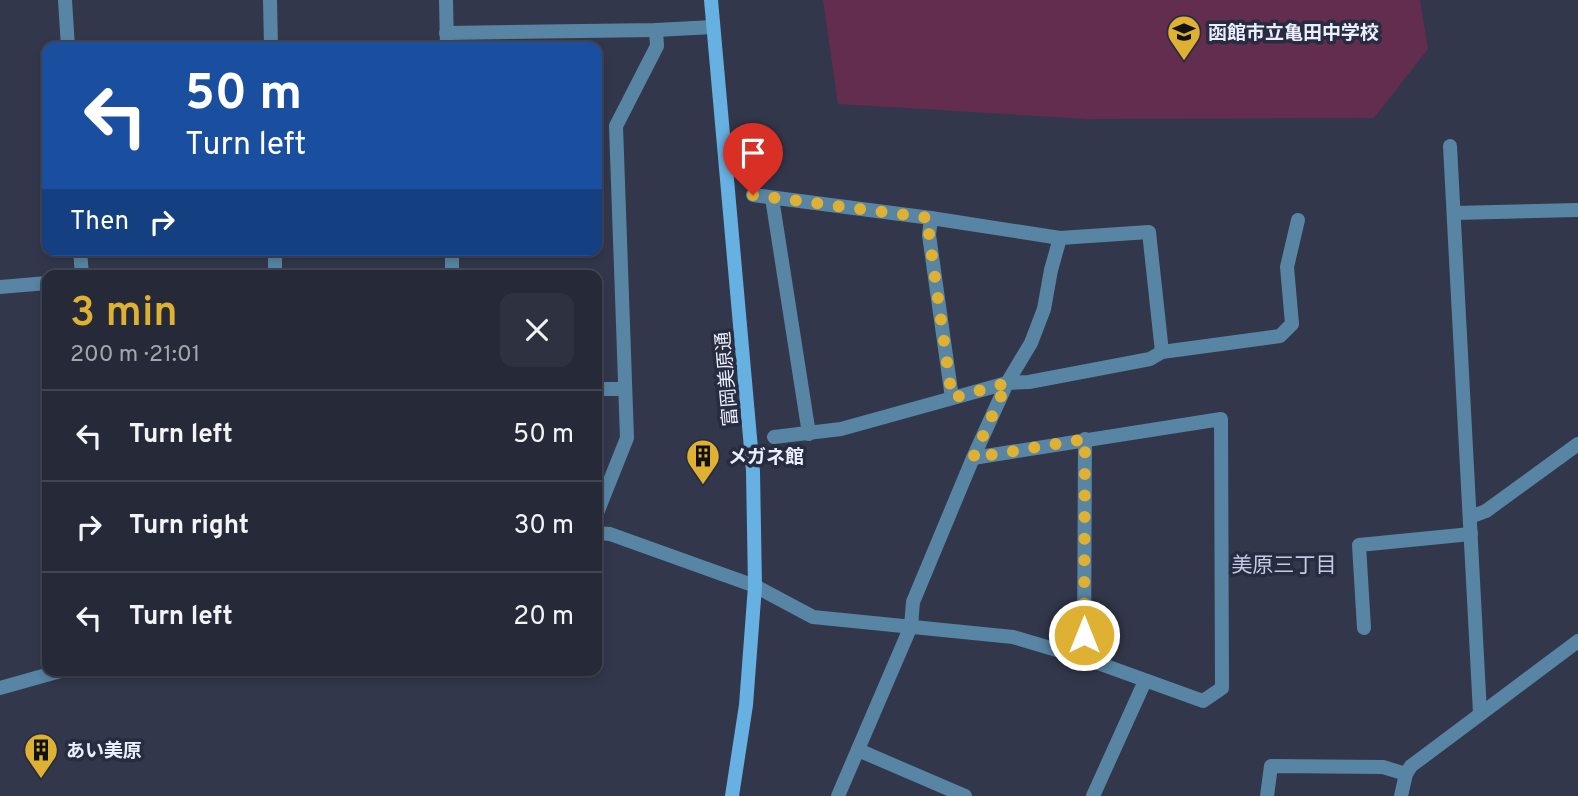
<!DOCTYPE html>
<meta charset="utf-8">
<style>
:root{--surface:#262938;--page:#2e3140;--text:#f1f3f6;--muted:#a4a6ae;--line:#424553;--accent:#deb133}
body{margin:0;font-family:Overpass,"Noto Sans JP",sans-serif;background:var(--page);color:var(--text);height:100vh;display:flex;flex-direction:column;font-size:26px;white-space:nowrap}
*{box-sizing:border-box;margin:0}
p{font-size:23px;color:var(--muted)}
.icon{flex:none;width:38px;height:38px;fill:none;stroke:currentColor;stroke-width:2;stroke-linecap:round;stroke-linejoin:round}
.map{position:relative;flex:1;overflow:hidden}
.sheet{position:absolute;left:42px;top:270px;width:560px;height:406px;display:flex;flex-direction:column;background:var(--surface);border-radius:14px;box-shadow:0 4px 10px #0003,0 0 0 2px var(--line)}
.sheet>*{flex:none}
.hud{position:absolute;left:42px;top:42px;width:560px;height:214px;border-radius:14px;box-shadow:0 4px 10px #0003,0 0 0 2px var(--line);background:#1a4fa0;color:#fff;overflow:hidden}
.pin{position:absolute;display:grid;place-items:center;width:60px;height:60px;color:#fff;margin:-72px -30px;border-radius:50% 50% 50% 0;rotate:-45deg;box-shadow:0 0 7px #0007}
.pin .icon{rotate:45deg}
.me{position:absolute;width:77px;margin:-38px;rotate:0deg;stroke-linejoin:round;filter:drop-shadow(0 0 5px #0008)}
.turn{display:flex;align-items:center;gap:24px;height:147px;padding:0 28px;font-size:32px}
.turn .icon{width:91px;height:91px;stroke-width:2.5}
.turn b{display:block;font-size:49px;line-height:60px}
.then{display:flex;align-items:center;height:66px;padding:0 28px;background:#0003;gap:14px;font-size:26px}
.round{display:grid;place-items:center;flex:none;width:74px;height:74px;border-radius:14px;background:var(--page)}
.head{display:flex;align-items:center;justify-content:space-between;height:119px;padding:0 28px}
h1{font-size:42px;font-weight:600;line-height:52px;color:var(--accent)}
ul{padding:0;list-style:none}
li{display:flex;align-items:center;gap:21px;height:91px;padding:0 28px;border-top:2px solid var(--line)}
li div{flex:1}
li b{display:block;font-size:26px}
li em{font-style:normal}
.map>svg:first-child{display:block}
.green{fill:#622d4e}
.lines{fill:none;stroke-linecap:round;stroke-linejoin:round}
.street{stroke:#5885a4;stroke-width:14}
.secondary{stroke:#66b0e2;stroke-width:14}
.route{stroke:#deb133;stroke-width:12;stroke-dasharray:0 21.6}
.labels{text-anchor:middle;stroke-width:7;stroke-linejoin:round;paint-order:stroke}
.poi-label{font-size:19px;font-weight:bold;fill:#ebeefc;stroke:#282c41;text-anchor:start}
.street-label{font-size:19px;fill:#ebeefc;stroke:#282c41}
.neighbourhood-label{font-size:21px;fill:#c4cae4;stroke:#282c41}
</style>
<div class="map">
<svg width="1578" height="796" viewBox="0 0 1578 796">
<rect width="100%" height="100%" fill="#32374b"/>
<polygon class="green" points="823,0 1420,0 1428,49 1374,118 1087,119 838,104"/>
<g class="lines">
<g class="street">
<polyline points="65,0 68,47"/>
<polyline points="270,0 271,47"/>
<polyline points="446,0 447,47"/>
<polyline points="446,33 656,30 713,27"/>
<polyline points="1450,146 1480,713"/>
<polyline points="753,195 931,218 1060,238 1149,232 1162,352"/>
<polyline points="772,198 809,434"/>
<polyline points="1454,213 1578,210"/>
<polyline points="931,218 929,235 952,398"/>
<polyline points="80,250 82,275"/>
<polyline points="275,250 275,275"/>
<polyline points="452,250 452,275"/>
<polyline points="0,287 47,283"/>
<polyline points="597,389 624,389"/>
<polyline points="774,437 841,429 1007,383 1029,382 1150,359 1162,352 1280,336 1292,324 1287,267 1298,220"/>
<polyline points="597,513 627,438 616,126 657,46 656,30"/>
<polyline points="1470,517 1486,511 1578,444"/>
<polyline points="597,533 610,534 755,586 813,617 1013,637 1084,658 1203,701 1222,688 1221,419 973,458"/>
<polyline points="1364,628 1359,545 1471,534"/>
<polyline points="1084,658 1085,439"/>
<polyline points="0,688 64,670"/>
<polyline points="858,750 965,796"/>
<polyline points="838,796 911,626 913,602 973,458 1007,383 1031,343 1044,309 1051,270 1060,238"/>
<polyline points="1093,796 1145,681"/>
<polyline points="1267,796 1271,766 1383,767 1406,774"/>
<polyline points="1401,796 1406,774 1411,766 1578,641"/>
</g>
<polyline class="secondary" points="711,0 753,471 755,586 746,705 732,796"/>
</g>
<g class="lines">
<polyline class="route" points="753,195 930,218 929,235 952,398 1007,383 973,458 1085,439 1084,635"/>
</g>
<defs>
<g id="school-pin" transform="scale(1.75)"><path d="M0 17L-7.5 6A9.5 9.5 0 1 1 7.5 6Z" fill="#deb133" stroke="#282c41"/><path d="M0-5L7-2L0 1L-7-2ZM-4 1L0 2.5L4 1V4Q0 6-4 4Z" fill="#111"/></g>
<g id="building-pin" transform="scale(1.75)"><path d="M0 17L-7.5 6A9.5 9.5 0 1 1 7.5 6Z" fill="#deb133" stroke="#282c41"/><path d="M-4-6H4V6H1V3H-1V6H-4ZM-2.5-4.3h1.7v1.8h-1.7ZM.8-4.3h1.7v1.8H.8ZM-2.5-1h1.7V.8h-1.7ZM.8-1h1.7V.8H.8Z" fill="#111"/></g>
</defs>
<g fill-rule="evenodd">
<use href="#school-pin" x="1184" y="32"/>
<use href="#building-pin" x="703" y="456"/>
<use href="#building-pin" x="41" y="750"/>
</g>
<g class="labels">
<g class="poi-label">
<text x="1208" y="39">函館市立亀田中学校</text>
<text x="728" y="463">メガネ館</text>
<text x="66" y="757">あい美原</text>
</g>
<g class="street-label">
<text transform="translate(726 379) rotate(-95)" y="7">富岡美原通</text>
</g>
<g class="neighbourhood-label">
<text x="1284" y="572">美原三丁目</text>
</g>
</g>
</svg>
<div class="pin" style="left:753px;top:195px;background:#d93025"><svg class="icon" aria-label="arrive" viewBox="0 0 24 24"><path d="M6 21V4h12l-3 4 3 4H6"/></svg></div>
<svg class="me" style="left:1084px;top:635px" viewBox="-20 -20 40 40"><circle r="17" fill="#deb133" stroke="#fff" stroke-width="3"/><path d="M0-11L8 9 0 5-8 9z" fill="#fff"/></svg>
<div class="hud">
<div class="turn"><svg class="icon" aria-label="left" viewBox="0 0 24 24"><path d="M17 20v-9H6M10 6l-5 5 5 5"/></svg><div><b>50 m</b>Turn left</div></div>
<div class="then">Then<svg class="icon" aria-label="right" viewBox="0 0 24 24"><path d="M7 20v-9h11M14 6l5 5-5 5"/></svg></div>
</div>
<section class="sheet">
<div class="head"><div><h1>3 min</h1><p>200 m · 21:01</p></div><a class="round"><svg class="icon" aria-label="close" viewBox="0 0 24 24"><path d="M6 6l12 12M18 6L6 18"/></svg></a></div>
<ul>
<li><svg class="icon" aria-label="left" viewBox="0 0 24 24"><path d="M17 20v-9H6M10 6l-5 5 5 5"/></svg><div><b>Turn left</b></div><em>50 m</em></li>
<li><svg class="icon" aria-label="right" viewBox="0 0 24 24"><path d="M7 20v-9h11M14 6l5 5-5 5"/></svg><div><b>Turn right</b></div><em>30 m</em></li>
<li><svg class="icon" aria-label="left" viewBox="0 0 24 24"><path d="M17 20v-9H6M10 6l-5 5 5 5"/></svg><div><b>Turn left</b></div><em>20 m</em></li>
</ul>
</section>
</div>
